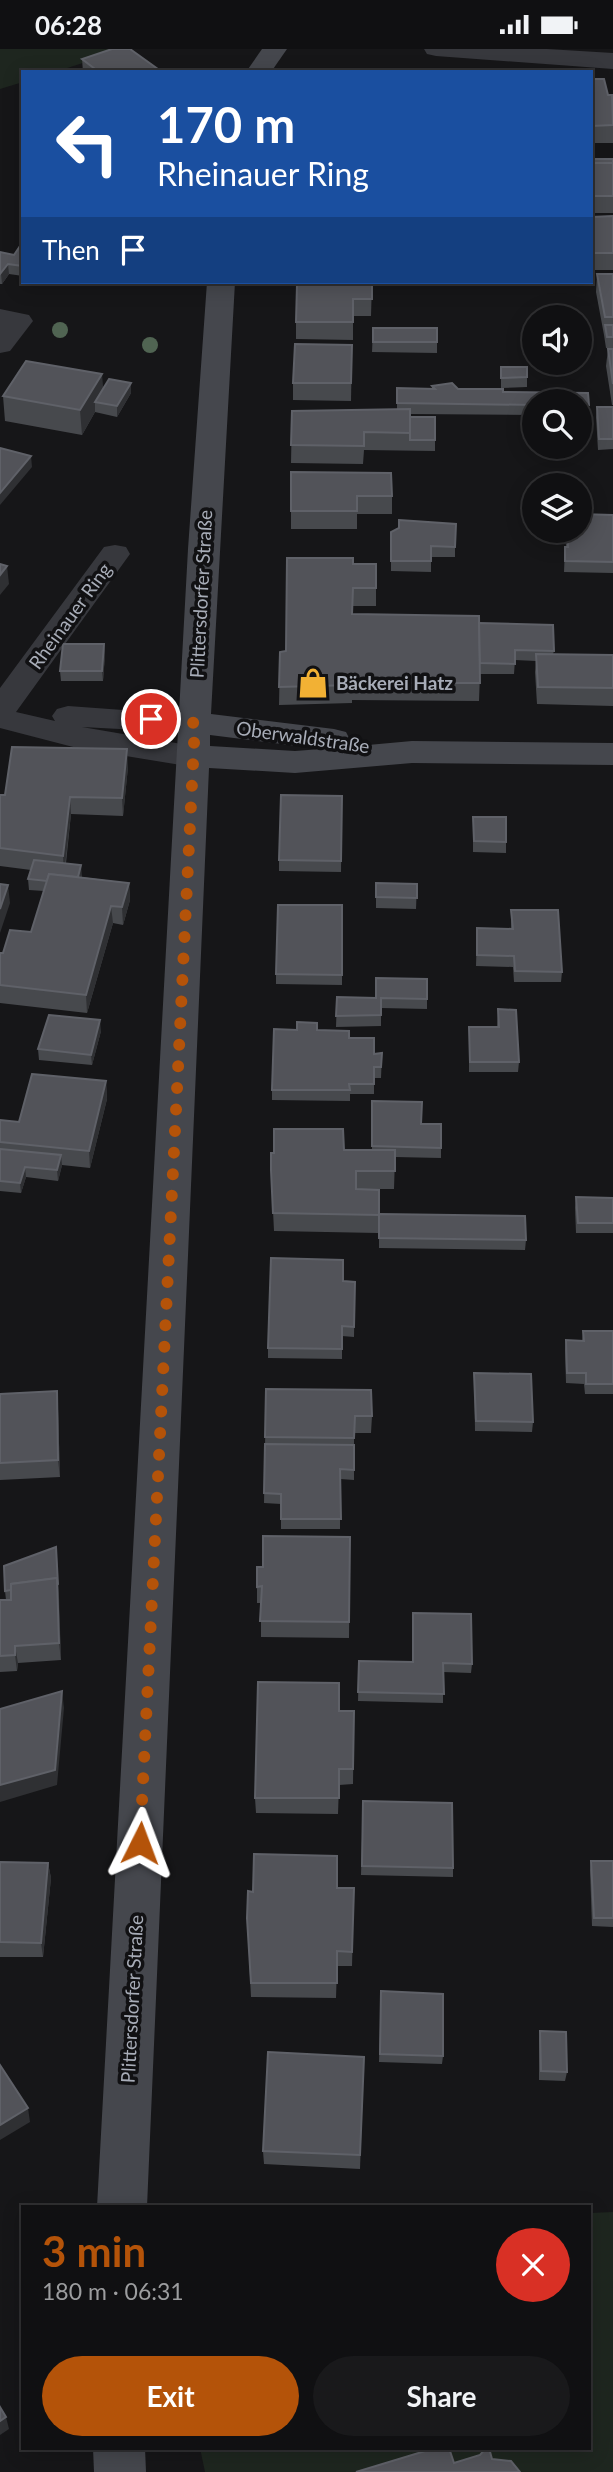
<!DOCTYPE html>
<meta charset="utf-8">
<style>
:root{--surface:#101012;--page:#19191b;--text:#f1f3f6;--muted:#9c9d9f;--line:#303032;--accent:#b45309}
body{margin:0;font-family:Lato,sans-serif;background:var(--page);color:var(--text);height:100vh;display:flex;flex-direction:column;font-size:26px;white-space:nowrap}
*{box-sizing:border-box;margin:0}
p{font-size:23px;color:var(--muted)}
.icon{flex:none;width:38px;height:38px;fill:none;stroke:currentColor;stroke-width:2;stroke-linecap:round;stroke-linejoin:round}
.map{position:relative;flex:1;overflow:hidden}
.sheet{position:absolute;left:21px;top:2156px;width:570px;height:245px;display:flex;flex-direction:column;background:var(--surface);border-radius:0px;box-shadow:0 4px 18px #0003,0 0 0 2px var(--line)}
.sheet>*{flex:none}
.hud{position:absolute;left:21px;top:21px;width:572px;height:214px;border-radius:0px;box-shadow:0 4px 18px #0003,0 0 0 2px var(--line);background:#1a4fa0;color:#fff;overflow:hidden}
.buttons{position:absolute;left:522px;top:256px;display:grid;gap:14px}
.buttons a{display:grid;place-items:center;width:70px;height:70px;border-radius:50%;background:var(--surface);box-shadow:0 4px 18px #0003,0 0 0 2px var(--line);font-size:35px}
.pin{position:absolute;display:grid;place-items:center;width:60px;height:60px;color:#fff;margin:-30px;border:4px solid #fff;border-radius:50%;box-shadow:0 2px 7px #0007}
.me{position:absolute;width:77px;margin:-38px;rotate:3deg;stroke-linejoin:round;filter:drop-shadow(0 0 5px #0008)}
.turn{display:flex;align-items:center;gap:24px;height:147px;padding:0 21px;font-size:32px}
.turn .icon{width:91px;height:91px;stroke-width:2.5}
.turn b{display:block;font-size:49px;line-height:60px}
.then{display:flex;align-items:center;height:66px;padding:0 21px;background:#0003;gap:14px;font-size:26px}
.round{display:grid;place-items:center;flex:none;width:74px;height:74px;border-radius:37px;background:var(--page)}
.overview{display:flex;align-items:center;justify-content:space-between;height:119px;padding:0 21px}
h1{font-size:42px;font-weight:700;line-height:52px;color:var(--accent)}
.action{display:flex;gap:14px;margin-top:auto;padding:14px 21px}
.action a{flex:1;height:80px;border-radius:42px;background:var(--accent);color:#fff;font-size:28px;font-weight:700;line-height:80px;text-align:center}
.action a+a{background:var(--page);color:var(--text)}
.status{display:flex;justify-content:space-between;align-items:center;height:49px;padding:0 35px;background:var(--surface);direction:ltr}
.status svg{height:19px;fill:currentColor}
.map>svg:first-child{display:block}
.green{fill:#1e261f}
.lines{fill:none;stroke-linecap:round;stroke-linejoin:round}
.street{fill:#37383d;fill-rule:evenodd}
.secondary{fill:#45474d;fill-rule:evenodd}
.tree{fill:#506452}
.wall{fill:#47494d}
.shaded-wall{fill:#2f3033}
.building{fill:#525359;stroke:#5f6168;stroke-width:2}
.route{stroke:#b45309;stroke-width:12;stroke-dasharray:0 21.6}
.labels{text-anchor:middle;stroke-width:7;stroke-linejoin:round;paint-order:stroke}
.street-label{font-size:19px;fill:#a8adb8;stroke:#111113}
.poi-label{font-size:19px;font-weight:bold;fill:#a8adb8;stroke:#111113;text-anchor:start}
</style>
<div class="status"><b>06:28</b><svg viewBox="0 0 49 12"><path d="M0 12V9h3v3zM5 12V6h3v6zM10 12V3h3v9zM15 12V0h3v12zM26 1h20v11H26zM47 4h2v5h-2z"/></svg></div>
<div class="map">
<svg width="613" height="2423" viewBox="0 0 613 2423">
<rect width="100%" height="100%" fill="#161618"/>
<g class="green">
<polygon points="0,0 126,0 55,23 23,23 23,33 0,40"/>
<polygon points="613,2163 613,2423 205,2423 200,2399 590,2399 590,2164"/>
</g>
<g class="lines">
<g class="street">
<polygon points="424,0 547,0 613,4 613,20 436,7 427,5"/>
<polygon points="0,260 29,266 33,272 10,302 0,304"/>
<polygon points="115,496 126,498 130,505 16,663 55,672 52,667 57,660 68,657 206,667 211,674 206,681 195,684 82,678 205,699 209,707 205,715 193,718 77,699 0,679 0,639 104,498"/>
</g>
<g class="secondary">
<polygon points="262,0 287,0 271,23 246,23"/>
<path d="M207,233H235L211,665L334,680L346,683L350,691L346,698L412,692L613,694V716L412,714L295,724L209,719L147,2158H97L188,500ZM210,686L321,700L295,702L210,697Z"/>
<polygon points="93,2399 145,2399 146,2423 94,2423"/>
</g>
</g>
<g class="tree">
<circle cx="60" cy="281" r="8"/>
<circle cx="150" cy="296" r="8"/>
</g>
<g class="wall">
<polygon points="82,10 162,23 83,23"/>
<polygon points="592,30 608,46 613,49 613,94 592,94"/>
<rect x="592" y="110" width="21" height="54"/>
<polygon points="613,167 613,221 592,221 592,168"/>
<polygon points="23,197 23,227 9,225 2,235 0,235 0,203 14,206"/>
<polygon points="597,225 613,225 613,299 606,299 604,286 596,243"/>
<polygon points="298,233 372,233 371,267 353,267 353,291 296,290 296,273 348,236 349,235 298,234"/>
<polygon points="373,279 437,279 437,304 372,303"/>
<polygon points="352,296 351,352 293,351 293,334"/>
<polygon points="608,300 613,300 613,356 612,356 606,317"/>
<polygon points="501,318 527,328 527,338 501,339"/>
<polygon points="131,334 131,344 117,368 95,363 82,386 5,372 3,347 103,339"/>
<polygon points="452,334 458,340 503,340 503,343 588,344 589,356 588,367 579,367 579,352 534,352 534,366 410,365 410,368 435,368 435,402 364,401 363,415 291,414 292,362 397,361 397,339 432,340 432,337"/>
<polygon points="597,358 613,358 613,400 598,401 596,368"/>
<polygon points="291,423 392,447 392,465 357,465 357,480 291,480"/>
<polygon points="613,466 613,524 564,523 565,498 566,498 565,481 579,481"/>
<polygon points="391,483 455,498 455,508 431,508 431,523 391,522"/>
<polygon points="353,515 376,539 376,557 352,557 352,565 479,574 554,602 553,605 613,606 613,657 537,655 535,623 536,612 515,611 514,625 480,625 479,652 352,651 352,654 279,656 280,603 286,602"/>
<polygon points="104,595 105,606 103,632 61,632 60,622"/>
<polygon points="128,718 123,767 71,765 66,814 82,827 82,828 129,834 130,851 123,876 113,874 87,964 0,954 0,904 3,904 31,883 44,842 29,841 28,830 31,821 0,817 0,746 5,746"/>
<polygon points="342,747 341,823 279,822 279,811"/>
<polygon points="473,768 506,793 506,804 473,803"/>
<polygon points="376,834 417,835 416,860 376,859"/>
<polygon points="342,856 342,936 276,935 276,925"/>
<polygon points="511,861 562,923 561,933 514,933 513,918 476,917 477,879 511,880"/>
<polygon points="337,948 427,950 427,960 381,959 381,977 336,978"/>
<polygon points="498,960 519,1013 518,1023 469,1023 469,978 497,978"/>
<polygon points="317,981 349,989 374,1005 382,1004 381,1029 374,1029 374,1045 350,1045 350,1052 272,1051 272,1041"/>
<polygon points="101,982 92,1016 39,1011 38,1000"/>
<polygon points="106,1032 107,1050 90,1119 62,1116 58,1132 26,1128 21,1144 0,1142 0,1071 19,1073"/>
<polygon points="372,1052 421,1075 441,1099 441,1109 395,1108 394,1140 356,1140 379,1165 526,1191 525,1201 379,1199 379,1177 378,1184 274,1182 271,1121 344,1101 372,1101"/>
<polygon points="576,1148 613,1149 613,1184 576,1184 575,1159"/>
<polygon points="355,1233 354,1288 342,1287 342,1310 268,1309 268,1299"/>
<polygon points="583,1282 613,1282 613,1345 585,1345 584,1335 566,1334 565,1301 566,1291 582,1292"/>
<polygon points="474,1324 533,1373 532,1383 475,1382"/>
<polygon points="266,1340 372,1367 371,1384 354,1384 354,1431 340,1430 340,1480 281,1480 281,1455 264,1454"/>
<polygon points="57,1342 58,1359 60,1428 0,1431 0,1345"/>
<polygon points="350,1488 349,1589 261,1588 261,1554 257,1554 257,1538 263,1518"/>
<polygon points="57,1507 61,1611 18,1614 17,1622 0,1623 0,1551 6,1551 5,1542"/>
<polygon points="413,1564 472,1615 471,1624 443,1623 443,1654 358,1652 359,1612 413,1613"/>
<polygon points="339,1662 354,1662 353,1735 339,1736 338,1765 256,1764 255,1749"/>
<polygon points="363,1752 453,1819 453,1828 361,1826"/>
<polygon points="591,1812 613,1812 613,1878 592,1877 590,1821"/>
<polygon points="0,1813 48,1814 51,1829 43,1908 0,1908"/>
<polygon points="337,1839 354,1839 352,1917 337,1917 336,1949 251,1948 247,1869"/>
<polygon points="381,1942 443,2007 442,2015 379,2013"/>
<polygon points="540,1982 567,2023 565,2032 539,2031 539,1990"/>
<polygon points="364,2008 360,2120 264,2115 263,2102"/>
</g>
<g class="shaded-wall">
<polygon points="8,215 9,225 2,235 1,225"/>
<polygon points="102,325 104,349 95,353 95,363 82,386 80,361"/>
<polygon points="131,334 131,344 117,368 117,357"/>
<polygon points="31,407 32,418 0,456 0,444"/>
<polygon points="7,517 9,535 0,546 0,526"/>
<polygon points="104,595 105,606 103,632 102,622"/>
<polygon points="127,700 128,718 123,767 122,749"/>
<polygon points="70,748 71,765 64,825 63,807"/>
<polygon points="81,816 82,827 77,846 76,835"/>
<polygon points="129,834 130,851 123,876 122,858"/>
<polygon points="8,836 10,854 0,884 0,860"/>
<polygon points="111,857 113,874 87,964 86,946"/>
<polygon points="100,971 101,982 92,1016 91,1006"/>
<polygon points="106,1032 107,1050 90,1119 89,1102"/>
<polygon points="61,1106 62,1116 58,1132 57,1121"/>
<polygon points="25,1118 26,1128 21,1144 20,1134"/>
<polygon points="57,1342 58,1359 60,1428 58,1411"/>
<polygon points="57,1529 59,1546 61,1611 59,1594"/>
<polygon points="15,1597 18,1614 17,1622 15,1606"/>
<polygon points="62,1642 64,1659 57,1736 0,1753 0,1736"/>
<polygon points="48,1814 51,1829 43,1908 41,1894"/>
<polygon points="28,2059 30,2073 0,2091 0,2076"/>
<polygon points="6,2368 9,2380 0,2386 0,2372"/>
</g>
<g class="building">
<polygon points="112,0 130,0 162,23 99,23 82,10"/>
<polygon points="473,20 513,23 473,23"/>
<polygon points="592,30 604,30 608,46 612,46 613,76 592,77"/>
<polygon points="592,110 613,110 613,114 593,114"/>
<rect x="592" y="114" width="21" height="33"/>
<polygon points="613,167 613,204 592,204 592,168"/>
<polygon points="20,197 23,197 23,217 8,215 0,225 0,203 14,206"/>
<polygon points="597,225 613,225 613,268 605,268"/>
<polygon points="349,233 372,233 372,250 353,250 353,273 296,273 297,236 348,236"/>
<polygon points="605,276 613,276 613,288 607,288"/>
<rect x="373" y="279" width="64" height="14"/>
<polygon points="295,295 352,296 351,334 293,334"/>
<polygon points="608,300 613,300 613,335"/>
<polygon points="26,312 102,325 80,361 3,347"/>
<polygon points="501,318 527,318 527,328 501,329"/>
<polygon points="109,330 131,334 117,357 95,353"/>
<polygon points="452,334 458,340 503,340 503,343 588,344 589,356 579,356 579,352 534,352 534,356 397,354 397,339 435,340 432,337"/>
<polygon points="597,358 613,358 613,390 599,390"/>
<polygon points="410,360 410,384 364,383 364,397 291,396 292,362"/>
<rect x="410" y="368" width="25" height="23"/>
<polygon points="0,399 31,407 0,444"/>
<polygon points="291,423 391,424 392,447 357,447 357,462 291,462"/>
<polygon points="579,465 613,466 613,513 565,512 565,498 568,498 567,481 579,481"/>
<polygon points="399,471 456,475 455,498 431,497 431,512 391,512 391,483 399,479"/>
<polygon points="287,509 353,509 353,515 376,515 376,539 353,539 352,565 479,567 480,634 352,634 352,636 279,638 280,603 286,602"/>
<polygon points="0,515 7,517 0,526"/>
<polygon points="479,574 553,576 554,602 515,601 515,615 480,614"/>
<polygon points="63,595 104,595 102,622 60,622"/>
<polygon points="536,605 613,606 613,639 538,638"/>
<polygon points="12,698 127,700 122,749 70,748 63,807 0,799 0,746 5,746"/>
<polygon points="281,746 342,747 341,812 279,811"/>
<polygon points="473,768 506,768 506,793 474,792"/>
<polygon points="34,811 81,816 78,828 49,825 47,832 28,830"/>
<polygon points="49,825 129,834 122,858 111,857 86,946 0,936 0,904 3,904 10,881 31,883"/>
<polygon points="376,834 417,835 417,849 376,848"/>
<polygon points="0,835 8,836 0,860"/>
<polygon points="278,856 342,856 342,926 276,925"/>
<polygon points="511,861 558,861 562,923 515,922 514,907 477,906 477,879 513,880"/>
<polygon points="376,929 427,930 427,950 381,949 381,966 336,967 337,948 376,949"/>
<polygon points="498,960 516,961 519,1013 470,1013 469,978 499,978"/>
<polygon points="49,966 100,971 91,1006 38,1000"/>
<polygon points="297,973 317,974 317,981 349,982 349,989 374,989 374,1005 382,1004 381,1018 374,1018 374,1035 349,1035 350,1041 272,1041 274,980 297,981"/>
<polygon points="32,1025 106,1032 89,1102 0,1093 0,1071 19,1073"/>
<polygon points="372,1052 422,1053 421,1075 441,1075 441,1099 372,1097"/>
<polygon points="274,1080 343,1080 344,1101 395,1101 395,1122 356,1122 356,1140 379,1141 379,1166 273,1164 271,1121 271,1104 274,1104"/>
<polygon points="0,1100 61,1106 57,1121 25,1118 20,1134 0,1132"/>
<polygon points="576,1148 613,1149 613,1174 578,1174"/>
<polygon points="379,1165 525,1167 526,1191 379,1189"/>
<polygon points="271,1209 343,1211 343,1232 355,1233 354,1278 342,1277 342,1300 268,1299"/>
<polygon points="583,1282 613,1282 613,1335 586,1335 586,1324 567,1324 566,1291 584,1292"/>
<polygon points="474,1324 531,1325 533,1373 476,1372"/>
<polygon points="266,1340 371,1341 372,1367 355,1367 354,1389 265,1388"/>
<polygon points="57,1342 58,1411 0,1414 0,1345"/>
<polygon points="265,1395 354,1396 354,1421 340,1420 341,1470 281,1470 281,1445 264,1444"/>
<polygon points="263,1487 350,1488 349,1573 260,1572 262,1537 257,1538 257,1518 263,1518"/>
<polygon points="56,1498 58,1536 57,1529 11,1535 11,1541 5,1542 4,1517"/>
<polygon points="57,1529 59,1594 15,1597 15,1606 0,1607 0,1551 11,1551 11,1535"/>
<polygon points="413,1564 471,1565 472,1615 443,1614 444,1645 358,1643 359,1612 413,1613"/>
<polygon points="258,1633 339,1634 339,1662 354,1662 353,1720 339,1720 339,1749 255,1749"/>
<polygon points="62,1642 55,1721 0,1736 0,1660"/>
<polygon points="363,1752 452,1754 453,1819 362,1817"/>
<polygon points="254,1805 337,1807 337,1839 354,1839 352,1903 337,1902 337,1934 251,1934 247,1869 248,1842 253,1843"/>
<polygon points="591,1812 613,1812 613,1869 594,1869"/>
<polygon points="0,1813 48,1814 41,1894 0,1893"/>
<polygon points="381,1942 443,1945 443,2007 380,2005"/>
<polygon points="540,1982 566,1983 567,2023 541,2022"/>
<polygon points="268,2003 364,2008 360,2106 263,2102"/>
<polygon points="0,2016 28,2059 0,2076"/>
<polygon points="0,2358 6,2368 0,2372"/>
<polygon points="435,2399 449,2399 454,2414 480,2406 486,2399 489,2399 492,2410 511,2412 520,2423 356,2423"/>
</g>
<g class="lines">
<polyline class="route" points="140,1794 195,674 151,670"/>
</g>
<defs>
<g id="shop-bare" transform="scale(2.415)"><path d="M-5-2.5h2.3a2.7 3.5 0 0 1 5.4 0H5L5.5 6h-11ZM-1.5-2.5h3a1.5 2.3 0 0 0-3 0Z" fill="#f2b134" stroke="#111113" stroke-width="2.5" paint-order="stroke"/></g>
</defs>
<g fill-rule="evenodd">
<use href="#shop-bare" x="313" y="634"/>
</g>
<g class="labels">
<g class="street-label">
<text transform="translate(201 545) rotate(-87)" y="7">Plittersdorfer Straße</text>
<text transform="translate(70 567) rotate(-54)" y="7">Rheinauer Ring</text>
<text transform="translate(303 688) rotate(8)" y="7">Oberwaldstraße</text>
<text transform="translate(132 1950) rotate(-87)" y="7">Plittersdorfer Straße</text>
</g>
<g class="poi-label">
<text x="336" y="641">Bäckerei Hatz</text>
</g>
</g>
</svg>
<div class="buttons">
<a><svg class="icon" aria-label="sound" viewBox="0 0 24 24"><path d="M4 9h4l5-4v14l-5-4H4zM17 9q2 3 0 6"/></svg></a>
<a><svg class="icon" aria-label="search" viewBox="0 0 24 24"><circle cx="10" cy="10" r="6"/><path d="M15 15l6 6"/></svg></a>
<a><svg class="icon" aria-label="layers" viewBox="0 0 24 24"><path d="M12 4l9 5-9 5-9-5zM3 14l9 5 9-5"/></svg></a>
</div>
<div class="pin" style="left:151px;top:670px;background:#d93025"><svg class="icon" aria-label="arrive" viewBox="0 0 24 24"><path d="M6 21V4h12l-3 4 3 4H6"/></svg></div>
<svg class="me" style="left:140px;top:1794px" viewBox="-20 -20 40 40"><path d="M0-17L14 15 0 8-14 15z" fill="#b45309" stroke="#fff" stroke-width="4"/></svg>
<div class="hud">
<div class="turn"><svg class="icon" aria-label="left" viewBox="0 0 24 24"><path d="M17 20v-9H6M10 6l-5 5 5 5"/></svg><div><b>170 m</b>Rheinauer Ring</div></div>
<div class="then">Then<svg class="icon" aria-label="arrive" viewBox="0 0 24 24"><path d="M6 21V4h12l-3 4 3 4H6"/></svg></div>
</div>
<section class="sheet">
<div class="overview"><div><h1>3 min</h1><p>180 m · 06:31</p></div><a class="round" style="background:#d93025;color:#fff"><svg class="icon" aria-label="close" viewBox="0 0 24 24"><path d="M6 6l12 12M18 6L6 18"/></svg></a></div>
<div class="action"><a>Exit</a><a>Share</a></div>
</section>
</div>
